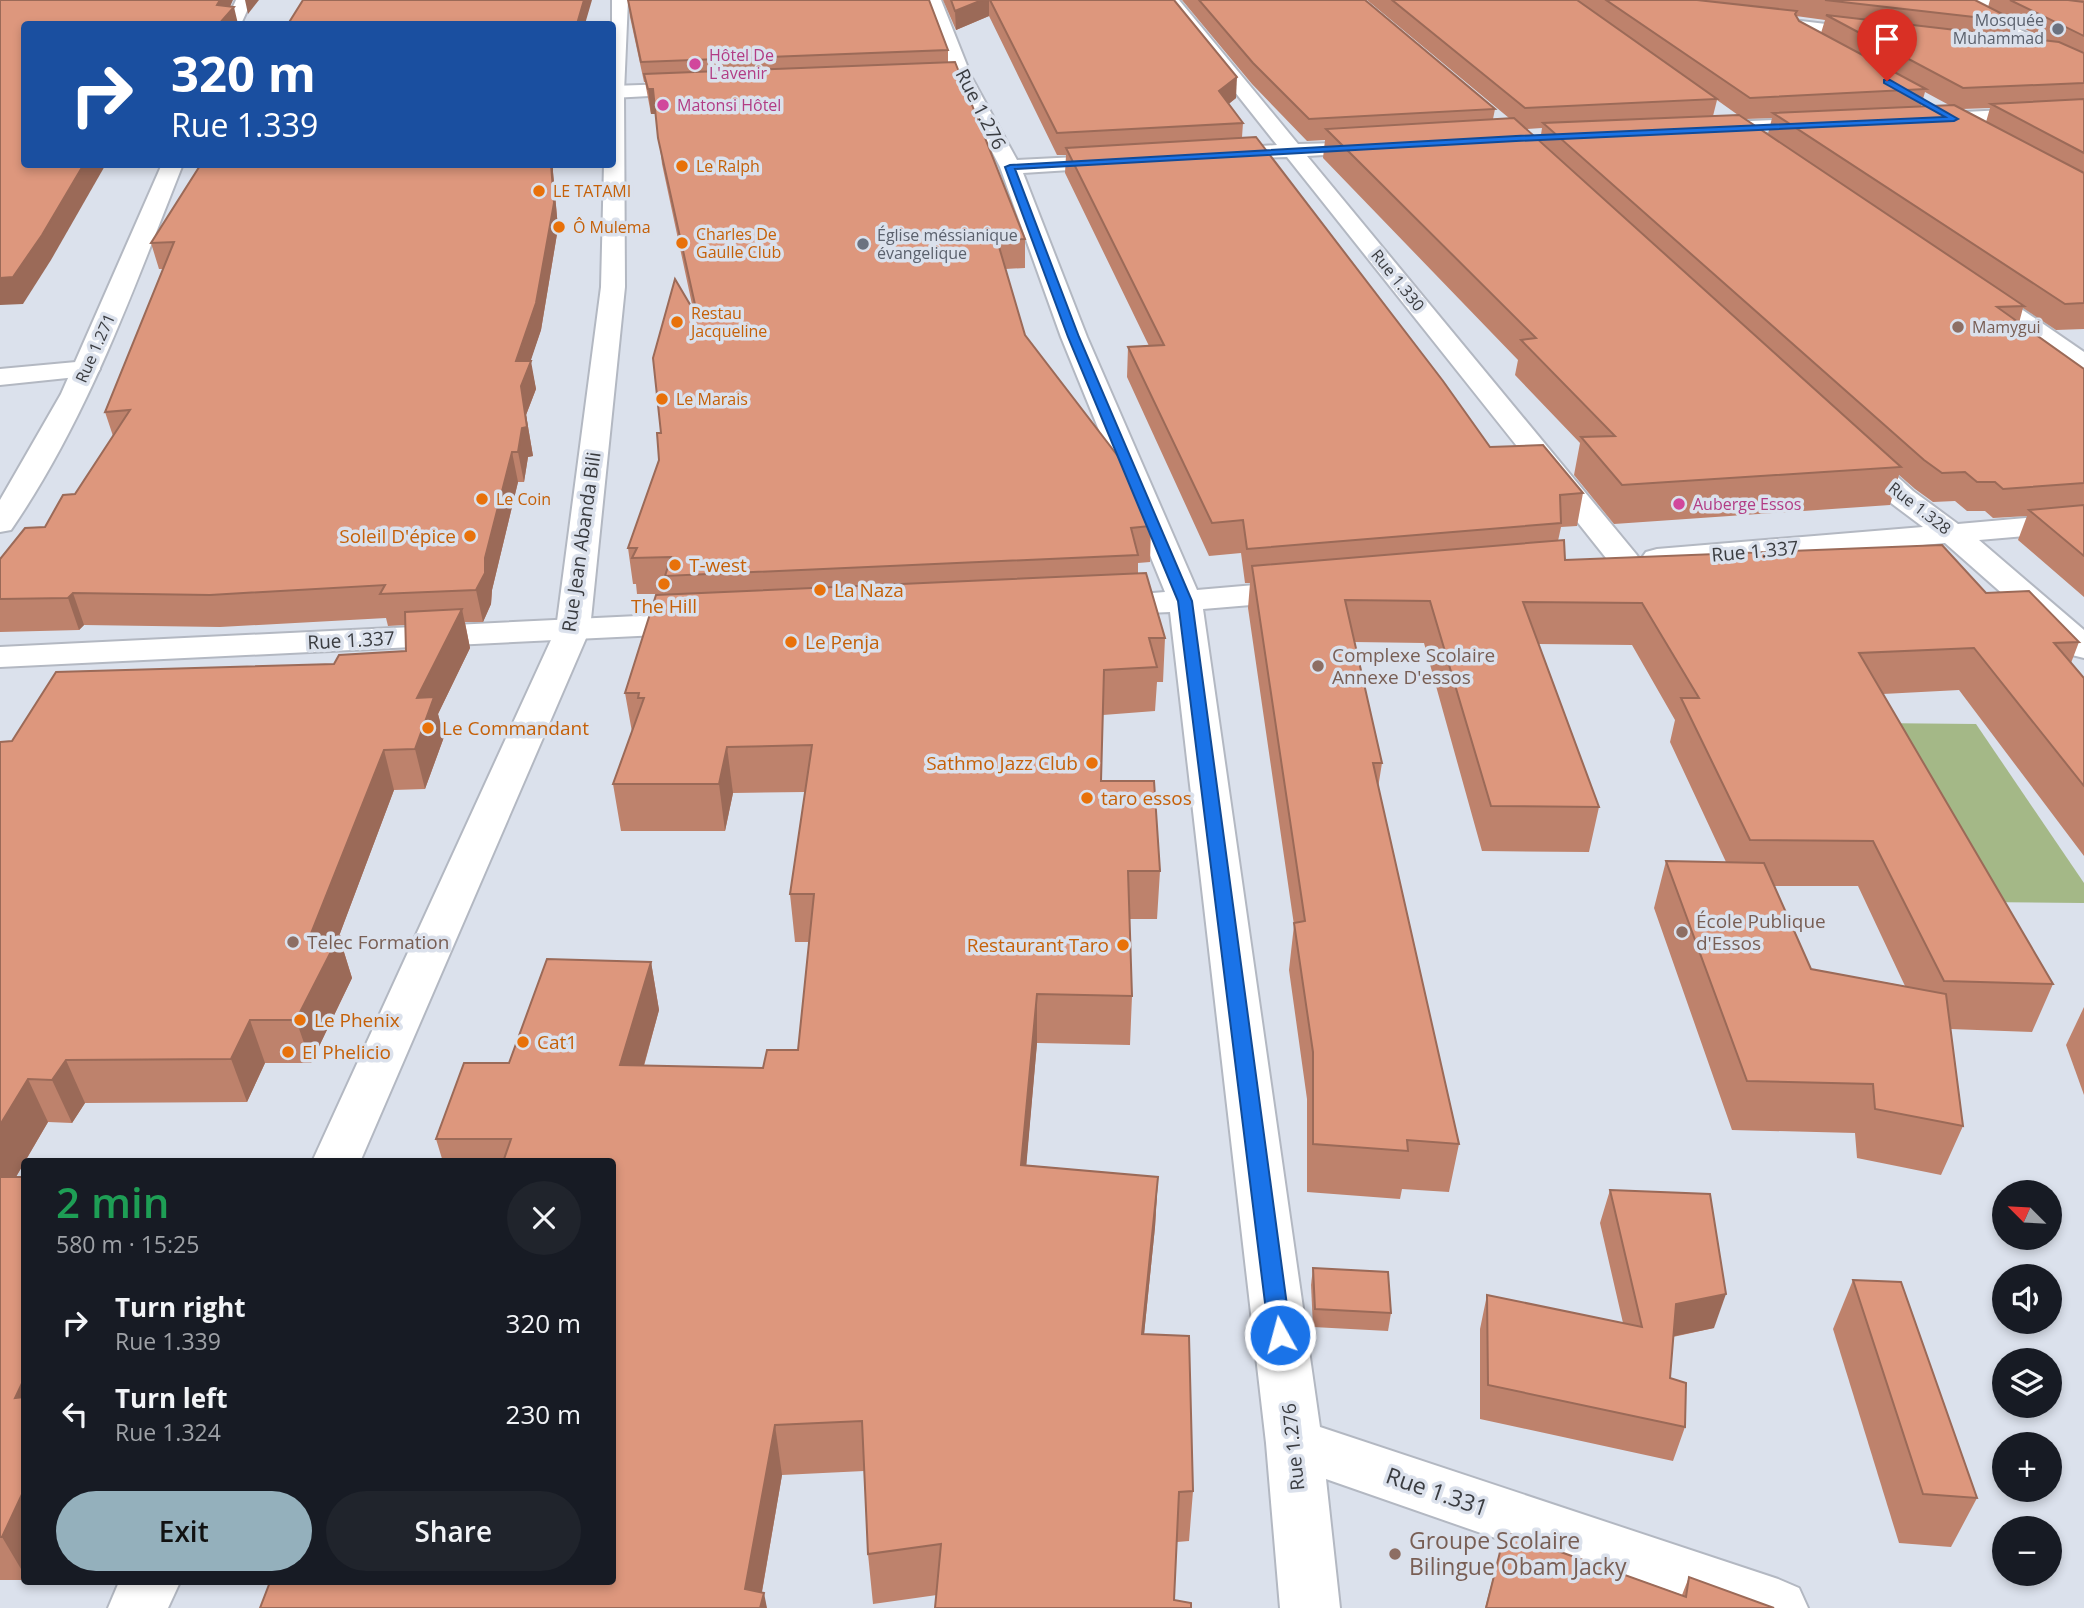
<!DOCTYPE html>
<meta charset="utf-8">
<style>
:root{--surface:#171b24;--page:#20242c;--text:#f1f3f6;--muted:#9ea1a6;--accent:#94b0bc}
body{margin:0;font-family:"Open Sans",sans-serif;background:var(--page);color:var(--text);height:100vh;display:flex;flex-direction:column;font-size:26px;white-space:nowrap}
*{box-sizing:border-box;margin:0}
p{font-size:23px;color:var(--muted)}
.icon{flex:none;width:38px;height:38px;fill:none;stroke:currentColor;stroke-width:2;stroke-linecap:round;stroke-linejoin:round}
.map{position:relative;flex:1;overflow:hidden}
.drawer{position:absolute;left:21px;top:1158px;width:595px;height:427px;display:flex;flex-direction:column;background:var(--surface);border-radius:7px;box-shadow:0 4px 10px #0003}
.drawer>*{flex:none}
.hud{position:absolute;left:21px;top:21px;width:595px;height:147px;border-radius:7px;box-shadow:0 4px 10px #0003;background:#1a4fa0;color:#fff;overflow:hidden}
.needle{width:46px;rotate:294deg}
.buttons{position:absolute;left:1992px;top:1180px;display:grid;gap:14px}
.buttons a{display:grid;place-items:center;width:70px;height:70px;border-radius:50%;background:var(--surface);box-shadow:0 4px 10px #0003;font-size:35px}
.pin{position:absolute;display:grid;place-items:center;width:60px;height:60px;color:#fff;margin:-72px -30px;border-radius:50% 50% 50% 0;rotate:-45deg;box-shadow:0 0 7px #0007}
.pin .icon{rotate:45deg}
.me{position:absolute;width:77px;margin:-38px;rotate:353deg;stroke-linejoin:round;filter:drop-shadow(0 0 5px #0008)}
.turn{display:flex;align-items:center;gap:24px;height:147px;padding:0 35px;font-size:32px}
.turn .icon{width:91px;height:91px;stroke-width:2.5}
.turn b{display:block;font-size:49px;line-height:60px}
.round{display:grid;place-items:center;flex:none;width:74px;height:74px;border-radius:37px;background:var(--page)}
.summary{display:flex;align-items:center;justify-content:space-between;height:119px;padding:0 35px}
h1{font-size:42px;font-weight:600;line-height:52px;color:#1e9e55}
.button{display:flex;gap:14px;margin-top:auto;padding:14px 35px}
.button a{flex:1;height:80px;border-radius:42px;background:var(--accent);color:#111;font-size:28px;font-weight:600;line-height:80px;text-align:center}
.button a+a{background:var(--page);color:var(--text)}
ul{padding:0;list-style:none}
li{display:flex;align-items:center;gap:21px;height:91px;padding:0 35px}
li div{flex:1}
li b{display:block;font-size:26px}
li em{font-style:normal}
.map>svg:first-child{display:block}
.green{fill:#a4b887}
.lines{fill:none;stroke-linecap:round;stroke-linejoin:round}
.minor-casing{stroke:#b3b8c2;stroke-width:4}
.tertiary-casing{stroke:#b3b8c2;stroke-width:4}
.secondary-casing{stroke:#b3b8c2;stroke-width:4}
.primary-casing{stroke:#b3b8c2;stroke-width:4}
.minor{fill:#fff;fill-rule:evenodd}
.tertiary{fill:#fff;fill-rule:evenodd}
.secondary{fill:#fff;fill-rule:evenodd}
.primary{fill:#fff;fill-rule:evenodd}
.wall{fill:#be826c;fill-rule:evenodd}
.shaded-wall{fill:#9b6a58}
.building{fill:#dd977d;stroke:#9b6a58;stroke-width:2}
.route{fill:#1a73e8;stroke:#114b97;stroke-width:2}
.worship-dot{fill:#6b7280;stroke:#dbe1ec;stroke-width:2.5}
.hotel-dot{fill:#d1479c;stroke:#dbe1ec;stroke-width:2.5}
.food-dot{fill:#e8710a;stroke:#dbe1ec;stroke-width:2.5}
.education-dot{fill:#8d6e63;stroke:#dbe1ec;stroke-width:2.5}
.labels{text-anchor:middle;stroke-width:7;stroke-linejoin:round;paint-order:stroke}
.far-worship-label{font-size:16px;fill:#5b616d;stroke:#dbe1ec;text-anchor:end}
.far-hotel-label{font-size:16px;fill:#b23c85;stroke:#dbe1ec;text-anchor:start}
.far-food-label{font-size:16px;fill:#c56008;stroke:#dbe1ec;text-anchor:start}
.far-street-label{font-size:16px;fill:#3a3c40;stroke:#dbe1ec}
.far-education-label{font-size:16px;fill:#785e54;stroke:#dbe1ec;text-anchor:start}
.street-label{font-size:19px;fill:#3a3c40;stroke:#dbe1ec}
.food-label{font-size:19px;fill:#c56008;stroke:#dbe1ec;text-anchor:start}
.education-label{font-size:19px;fill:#785e54;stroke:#dbe1ec;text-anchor:start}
.near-street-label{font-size:23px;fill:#3a3c40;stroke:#dbe1ec}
.near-education-label{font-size:23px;fill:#785e54;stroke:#dbe1ec;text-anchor:start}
</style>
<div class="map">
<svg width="2084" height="1608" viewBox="0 0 2084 1608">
<rect width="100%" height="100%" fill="#dbe1ec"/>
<polygon class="green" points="1872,723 1976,724 2084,883 2084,903 1979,902"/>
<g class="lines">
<g class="minor-casing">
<g id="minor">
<polygon points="925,0 941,0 972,78 1017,160 1117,155 1124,157 1127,161 1124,165 1117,167 1023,173 1087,337 1197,590 1301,581 1313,584 1317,591 1313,598 1301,601 1203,609 1320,1427 1778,1579 1799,1588 1808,1608 1696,1608 1326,1479 1340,1608 1280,1608 1266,1443 1170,612 1103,615 1091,612 1086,605 1091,598 1165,592 1061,337 1000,167 954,78"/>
<polygon points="1162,0 1179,0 1298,144 1383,142 1386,146 1383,150 1376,152 1307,156 1636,554 1641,561 1636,568 1625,571 1614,568 1287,157 1209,159 1206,155 1209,151 1216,149 1277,145"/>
<polygon points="1940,0 1961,0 2084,62 2084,74"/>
<polygon points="1758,16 1876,30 1885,35 1876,40 1752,25 1750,21 1752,17"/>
<polygon points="698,83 707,89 705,93 612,98 612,86"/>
<polygon points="2084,106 2084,118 1925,126 1915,120 1925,114"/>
<polygon points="1823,118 1830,120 1833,124 1830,128 1705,135 1698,133 1695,129 1698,125 1705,123"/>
<polygon points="1976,282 1985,284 2084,352 2084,372 2075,370 1967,294 1964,289 1967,284"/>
<polygon points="87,361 96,363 100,369 96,375 0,385 0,369"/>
<polygon points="1856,445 1866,448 1913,491 1958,524 2084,513 2084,531 1979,540 2084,630 2084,658 2072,655 1945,543 1657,569 1646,566 1641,559 1646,552 1657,549 1923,527 1891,503 1846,460 1842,454 1846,448"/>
<polygon points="700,613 712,616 717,623 712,630 700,633 0,667 0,647"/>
</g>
</g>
<g class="tertiary-casing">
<g id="tertiary">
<polygon points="236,0 252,0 241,24 225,24"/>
<path d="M162,164H183C133,290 88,418 11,530L0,532V500L61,394Z"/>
</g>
</g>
<g class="secondary-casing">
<polygon id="secondary" points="1958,0 2008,0 2084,9 2084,19 1966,5"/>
</g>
<g class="primary-casing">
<g id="primary">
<polygon points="612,0 628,0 624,92 625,287 590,629 360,1162 312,1162 556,629 601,287 604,164 612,164"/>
<polygon points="119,1582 180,1582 168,1608 108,1608"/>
</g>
</g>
<use href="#minor" class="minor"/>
<use href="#tertiary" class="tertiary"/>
<use href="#secondary" class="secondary"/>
<use href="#primary" class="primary"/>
</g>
<g class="wall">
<polygon points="628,0 948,50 948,62 1025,239 1025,268 1005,269 1025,335 1151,526 1150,562 1138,563 1138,573 1165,638 1163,682 1157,682 1155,711 1103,715 1101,781 1160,871 1157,919 1129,919 1132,996 1130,1045 1037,1043 1026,1165 1158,1177 1155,1227 1144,1334 1193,1491 1189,1541 1177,1542 937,1595 873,1604 868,1554 864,1471 782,1475 762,1592 612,1582 612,1162 443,1162 436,1139 509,1063 651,962 659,1010 644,1066 763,1068 798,1050 809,942 795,942 790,894 805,792 733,793 725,831 621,831 613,784 632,732 625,693 668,594 637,594 636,584 633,584 628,548 659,460 661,433 693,309 662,164 656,114 651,114 645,82 644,82 630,17"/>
<path d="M943,0H1174L1236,98L1228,104L1243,123L1242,137L1490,447L1583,493L1577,526L1561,527L1558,541L1565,560L1986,593L2079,642L2071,663L2084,678V856L1959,690L1883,694L2053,984L2032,1032L1950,1029L1963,1126L1941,1175L1857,1158L1855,1133L1732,1130L1654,908L1666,861L1726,862L1670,742L1675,720L1632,645L1538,644L1599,807L1589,852L1482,851L1424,643L1354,642L1382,763L1378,788L1459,1144L1449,1192L1402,1189L1400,1199L1307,1192V1099L1289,970L1294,925L1248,608L1250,583H1245L1241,553L1209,556L1127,377L1128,347L1149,346L1065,173L1066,155H1057L989,16L956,30ZM1774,886H1858L1905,986L1811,969Z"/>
<path d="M1182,0H1365L1495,109L1493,119L1509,118L1367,0H1975L1988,7L1990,0H2084V329L2056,330L2023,308L2019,323L2084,369V597L2018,540L2027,516L1993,518L1985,511H1967L1955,501L1933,502L1915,489L1899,475L1890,505L1614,524L1574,475L1580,443L1515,375L1518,360L1323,158L1325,140L1307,141L1252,84ZM1796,16L1825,20L1821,33L1799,21ZM2017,25L2049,41L2013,37ZM1925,92L1949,105L1921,106ZM1717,100L1738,115L1713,116ZM1990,108L1986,122L1962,109ZM1772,118L1768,134L1746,119ZM1542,128L1540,141L1527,129Z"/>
<polygon points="201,164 553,164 553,172 558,228 541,330 530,361 536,389 526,415 533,456 528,457 524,482 518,482 492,590 491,604 483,622 465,622 470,648 438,714 444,737 425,789 394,790 339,936 352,978 311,1063 265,1063 247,1102 85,1103 72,1123 48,1122 16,1177 24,1177 24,1580 0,1580 0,742 12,741 334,664 406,651 405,625 388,626 386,618 220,627 84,625 79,630 0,632 0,559 45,527 75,494 113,436 105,412 163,269 159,269 151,243"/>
<polygon points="2084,1007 2084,1095 2066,1045"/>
<polygon points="1610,1190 1714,1328 1673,1337 1670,1378 1685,1427 1673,1461 1480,1419 1480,1329 1487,1295 1623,1323 1600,1223"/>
<polygon points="1313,1268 1391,1313 1388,1331 1313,1327 1311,1285"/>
<polygon points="1853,1280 1977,1498 1951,1547 1899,1543 1833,1329"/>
<polygon points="1505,1532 1682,1595 1689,1577 1774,1608 1485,1608"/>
</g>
<g class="shaded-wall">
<polygon points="220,0 233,0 226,16 234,7 238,24 219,24 217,5"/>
<polygon points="245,0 259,0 248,14"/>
<polygon points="584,0 592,0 585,24 577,24"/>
<polygon points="982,0 989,0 989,16 956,30 955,11"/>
<polygon points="1237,77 1236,98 1218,113 1219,91"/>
<polygon points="648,89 653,89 656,114 651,114"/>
<polygon points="84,164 106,164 51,260 23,304 0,305 0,278"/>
<polygon points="551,164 553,164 553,172 558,228 541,330 528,369 531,361 536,389 526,415 533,456 528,457 524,482 518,452 516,361"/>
<polygon points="512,452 518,482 492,590 491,604 483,622 476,590"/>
<polygon points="73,593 84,625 79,630 68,598"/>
<polygon points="462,609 470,648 438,714 444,737 425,789 415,749 417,698"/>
<polygon points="727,747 733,793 725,831 719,784"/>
<polygon points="384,750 394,790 339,936 352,978 311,1063 296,1020 310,936"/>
<polygon points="651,962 659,1010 630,1115 620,1065"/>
<polygon points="1037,994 1037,1043 1022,1215 1021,1165"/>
<polygon points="250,1020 265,1063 247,1102 231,1059"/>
<polygon points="66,1060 85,1103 72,1123 52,1080"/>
<polygon points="28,1079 48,1122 0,1204 0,1125"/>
<polygon points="1158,1177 1155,1227 1139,1384 1142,1334"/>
<polygon points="1726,1294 1714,1328 1665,1338 1676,1304"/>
<polygon points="24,1379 24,1416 15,1398"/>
<polygon points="775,1425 782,1475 759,1608 745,1589"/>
<polygon points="24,1490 24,1574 2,1537"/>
<polygon points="764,1593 767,1608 760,1608"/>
</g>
<g class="building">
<polygon points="0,0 220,0 217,5 234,7 219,24 24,24 24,164 84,164 42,235 13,277 0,278"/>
<polygon points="303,0 584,0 577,24 288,24"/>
<polygon points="628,0 929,0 948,50 641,62"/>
<polygon points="951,0 982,0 955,11"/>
<polygon points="990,0 1174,0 1237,77 1219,91 1243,123 1057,133"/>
<polygon points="1199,0 1365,0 1495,109 1309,119 1253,63"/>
<polygon points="1392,0 1577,0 1717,99 1525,108"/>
<polygon points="1606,0 1697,0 1797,11 1795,14 1799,21 1926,89 1750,98"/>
<polygon points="1825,0 1975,0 2018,22"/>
<polygon points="2010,0 2068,0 2084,2 2084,36"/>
<polygon points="1826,15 2059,42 2084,53 2084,83 1963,88"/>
<polygon points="955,62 1025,239 997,240 1025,335 1127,468 1151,526 1131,528 1138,555 665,576 671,557 632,558 637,548 628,548 659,460 657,433 661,433 653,358 675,279 698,318 658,138 653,89 648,89 644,74"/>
<polygon points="2084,99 2084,153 1991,104"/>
<polygon points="1954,105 2084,173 2084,303 2065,304 1773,113"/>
<polygon points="1739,115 2024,306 1997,307 2084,369 2084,483 2003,489 1995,482 1977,482 1965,472 1942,473 1924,460 1543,123"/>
<polygon points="1514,118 1901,467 1622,485 1581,437 1615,436 1521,340 1536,338 1326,129"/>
<polygon points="1256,137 1443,381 1490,447 1543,445 1583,493 1560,495 1561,523 1247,549 1243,520 1212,523 1128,347 1164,345 1066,148"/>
<polygon points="201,164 551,164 554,203 536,303 516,361 531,361 521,386 527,427 522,428 518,452 512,452 485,558 485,573 476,590 380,594 385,585 210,595 73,593 68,598 0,599 0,559 25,528 45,527 63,495 75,494 130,410 105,412 174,242 151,243"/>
<polygon points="2084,505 2084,556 2029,510"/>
<polygon points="1564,540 1565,560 1942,545 1986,593 2029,591 2079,642 2054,643 2084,678 2084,786 1974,648 1859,653 2053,984 1944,981 1873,841 1750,840 1681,698 1699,698 1642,603 1523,602 1599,807 1491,806 1430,601 1345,600 1382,763 1373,763 1459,1144 1407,1140 1408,1151 1313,1144 1313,1052 1294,923 1305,921 1252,566"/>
<polygon points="1146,573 1165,638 1149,638 1157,667 1104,670 1101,781 1154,781 1160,871 1128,871 1132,996 1037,994 1021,1165 1158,1177 1142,1334 1189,1336 1193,1491 1179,1492 1174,1600 1191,1603 1191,1608 935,1608 941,1544 868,1554 862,1421 775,1425 745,1589 764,1593 760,1608 260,1608 270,1582 612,1582 612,1162 503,1162 511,1139 436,1139 464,1063 509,1063 547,959 651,962 620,1065 763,1068 767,1050 798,1050 814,894 790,894 812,745 727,747 719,784 613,784 644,698 638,698 639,693 625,693 656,595"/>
<polygon points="462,609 417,698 434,697 415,749 384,750 310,936 339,936 296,1020 250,1020 231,1059 66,1060 52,1080 28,1079 0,1125 0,742 12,741 56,672 334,664 339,655 406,651 405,612"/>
<polygon points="1666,861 1764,863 1811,969 1946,994 1963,1126 1875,1109 1873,1084 1747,1081"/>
<polygon points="0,1177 24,1177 24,1379 15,1398 24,1397 24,1490 2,1537 0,1537"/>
<polygon points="1610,1190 1710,1194 1726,1294 1676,1304 1670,1378 1686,1383 1685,1427 1488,1385 1487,1295 1642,1327"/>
<polygon points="1313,1268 1388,1272 1391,1313 1315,1309"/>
<polygon points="1853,1280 1901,1282 1977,1498 1923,1494"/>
<polygon points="1505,1532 1686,1597 1689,1577 1774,1608 1486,1608"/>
</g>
<polygon class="route" points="1884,80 1890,80 1958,119 1954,121 1516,141 1015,169 1079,337 1192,601 1291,1335 1288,1341 1280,1344 1272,1341 1269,1335 1178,601 1068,337 1005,167 1010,165 1516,136 1945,117 1884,83"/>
<g class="worship-dot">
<circle cx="2058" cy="29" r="7"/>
<circle cx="863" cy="244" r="7"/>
</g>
<g class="hotel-dot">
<circle cx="695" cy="64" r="7"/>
<circle cx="663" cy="105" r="7"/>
<circle cx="1679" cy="504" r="7"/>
</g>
<g class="food-dot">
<circle cx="682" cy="166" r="7"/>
<circle cx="539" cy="191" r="7"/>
<circle cx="559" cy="227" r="7"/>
<circle cx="682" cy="243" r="7"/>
<circle cx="677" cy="322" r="7"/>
<circle cx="662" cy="399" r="7"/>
<circle cx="482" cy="499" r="7"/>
<circle cx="470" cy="536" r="7"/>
<circle cx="675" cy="565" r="7"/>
<circle cx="664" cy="584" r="7"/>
<circle cx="820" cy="590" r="7"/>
<circle cx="791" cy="642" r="7"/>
<circle cx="428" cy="728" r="7"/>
<circle cx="1092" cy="763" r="7"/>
<circle cx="1087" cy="798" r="7"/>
<circle cx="1123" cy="945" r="7"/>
<circle cx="300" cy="1020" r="7"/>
<circle cx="523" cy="1042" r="7"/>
<circle cx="288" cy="1052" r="7"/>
</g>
<g class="education-dot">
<circle cx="1958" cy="327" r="7"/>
<circle cx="1318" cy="666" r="7"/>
<circle cx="1682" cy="932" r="7"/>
<circle cx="293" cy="942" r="7"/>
<circle cx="1395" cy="1554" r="7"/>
</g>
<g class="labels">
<g class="far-worship-label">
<text x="2044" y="26">Mosquée<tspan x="2044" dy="18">Muhammad</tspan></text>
<text x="877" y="241" text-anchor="start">Église méssianique<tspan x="877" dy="18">évangelique</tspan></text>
</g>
<g class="far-hotel-label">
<text x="709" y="61">Hôtel De<tspan x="709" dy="18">L'avenir</tspan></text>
<text x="677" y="111">Matonsi Hôtel</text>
<text x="1693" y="510">Auberge Essos</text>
</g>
<g class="far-food-label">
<text x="696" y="172">Le Ralph</text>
<text x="553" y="197">LE TATAMI</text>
<text x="573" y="233">Ô Mulema</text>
<text x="696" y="240">Charles De<tspan x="696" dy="18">Gaulle Club</tspan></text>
<text x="691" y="319">Restau<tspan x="691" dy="18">Jacqueline</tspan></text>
<text x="676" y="405">Le Marais</text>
<text x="496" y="505">Le Coin</text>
</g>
<g class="far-street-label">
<text transform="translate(1398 280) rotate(51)" y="6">Rue 1.330</text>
<text transform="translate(95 348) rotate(-66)" y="6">Rue 1.271</text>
<text transform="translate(1920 508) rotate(38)" y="6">Rue 1.328</text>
</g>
<g class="far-education-label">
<text x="1972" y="333">Mamygui</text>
</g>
<g class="street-label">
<text transform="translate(981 109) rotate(63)" y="7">Rue 1.276</text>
<text transform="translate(581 542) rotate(-82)" y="7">Rue Jean Abanda Bili</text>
<text transform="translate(1755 551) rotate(-5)" y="7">Rue 1.337</text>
<text transform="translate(351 640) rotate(-3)" y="7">Rue 1.337</text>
<text transform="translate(1293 1447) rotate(-96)" y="7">Rue 1.276</text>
</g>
<g class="food-label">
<text x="456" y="543" text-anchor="end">Soleil D'épice</text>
<text x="689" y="572">T-west</text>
<text x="834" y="597">La Naza</text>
<text x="664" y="613" text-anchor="middle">The Hill</text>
<text x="805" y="649">Le Penja</text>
<text x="442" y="735">Le Commandant</text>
<text x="1078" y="770" text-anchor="end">Sathmo Jazz Club</text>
<text x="1101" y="805">taro essos</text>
<text x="1109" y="952" text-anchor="end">Restaurant Taro</text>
<text x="314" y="1027">Le Phenix</text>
<text x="537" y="1049">Cat1</text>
<text x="302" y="1059">El Phelicio</text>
</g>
<g class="education-label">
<text x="1332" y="662">Complexe Scolaire<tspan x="1332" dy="22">Annexe D'essos</tspan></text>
<text x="1696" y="928">École Publique<tspan x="1696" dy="22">d'Essos</tspan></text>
<text x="307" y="949">Telec Formation</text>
</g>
<g class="near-street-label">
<text transform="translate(1437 1492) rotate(19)" y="8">Rue 1.331</text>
</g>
<g class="near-education-label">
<text x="1409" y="1549">Groupe Scolaire<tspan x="1409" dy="26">Bilingue Obam Jacky</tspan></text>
</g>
</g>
</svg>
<div class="buttons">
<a><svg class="needle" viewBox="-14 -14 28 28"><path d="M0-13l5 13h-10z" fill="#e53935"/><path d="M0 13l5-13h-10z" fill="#9ea1a6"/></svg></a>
<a><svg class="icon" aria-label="sound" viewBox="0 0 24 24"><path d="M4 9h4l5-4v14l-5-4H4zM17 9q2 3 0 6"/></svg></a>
<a><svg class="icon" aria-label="layers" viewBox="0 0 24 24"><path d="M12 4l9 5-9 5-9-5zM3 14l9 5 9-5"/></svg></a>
<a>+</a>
<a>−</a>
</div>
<div class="pin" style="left:1887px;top:81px;background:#d93025"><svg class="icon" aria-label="arrive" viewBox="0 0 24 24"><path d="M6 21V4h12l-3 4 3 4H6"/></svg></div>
<svg class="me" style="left:1280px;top:1335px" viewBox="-20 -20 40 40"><circle r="17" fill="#1a73e8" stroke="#fff" stroke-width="3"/><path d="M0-11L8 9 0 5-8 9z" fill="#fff"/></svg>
<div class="hud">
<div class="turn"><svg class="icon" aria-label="right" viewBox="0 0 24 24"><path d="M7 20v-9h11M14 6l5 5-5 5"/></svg><div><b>320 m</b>Rue 1.339</div></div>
</div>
<section class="drawer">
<div class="summary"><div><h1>2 min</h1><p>580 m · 15:25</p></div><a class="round"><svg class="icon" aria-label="close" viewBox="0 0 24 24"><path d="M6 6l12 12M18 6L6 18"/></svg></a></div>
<ul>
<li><svg class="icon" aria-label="right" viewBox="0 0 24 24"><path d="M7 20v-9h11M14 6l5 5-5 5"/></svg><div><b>Turn right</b><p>Rue 1.339</p></div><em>320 m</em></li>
<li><svg class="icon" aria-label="left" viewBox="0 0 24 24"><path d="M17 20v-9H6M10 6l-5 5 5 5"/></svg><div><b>Turn left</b><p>Rue 1.324</p></div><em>230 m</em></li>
</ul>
<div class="button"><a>Exit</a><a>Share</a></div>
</section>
</div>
